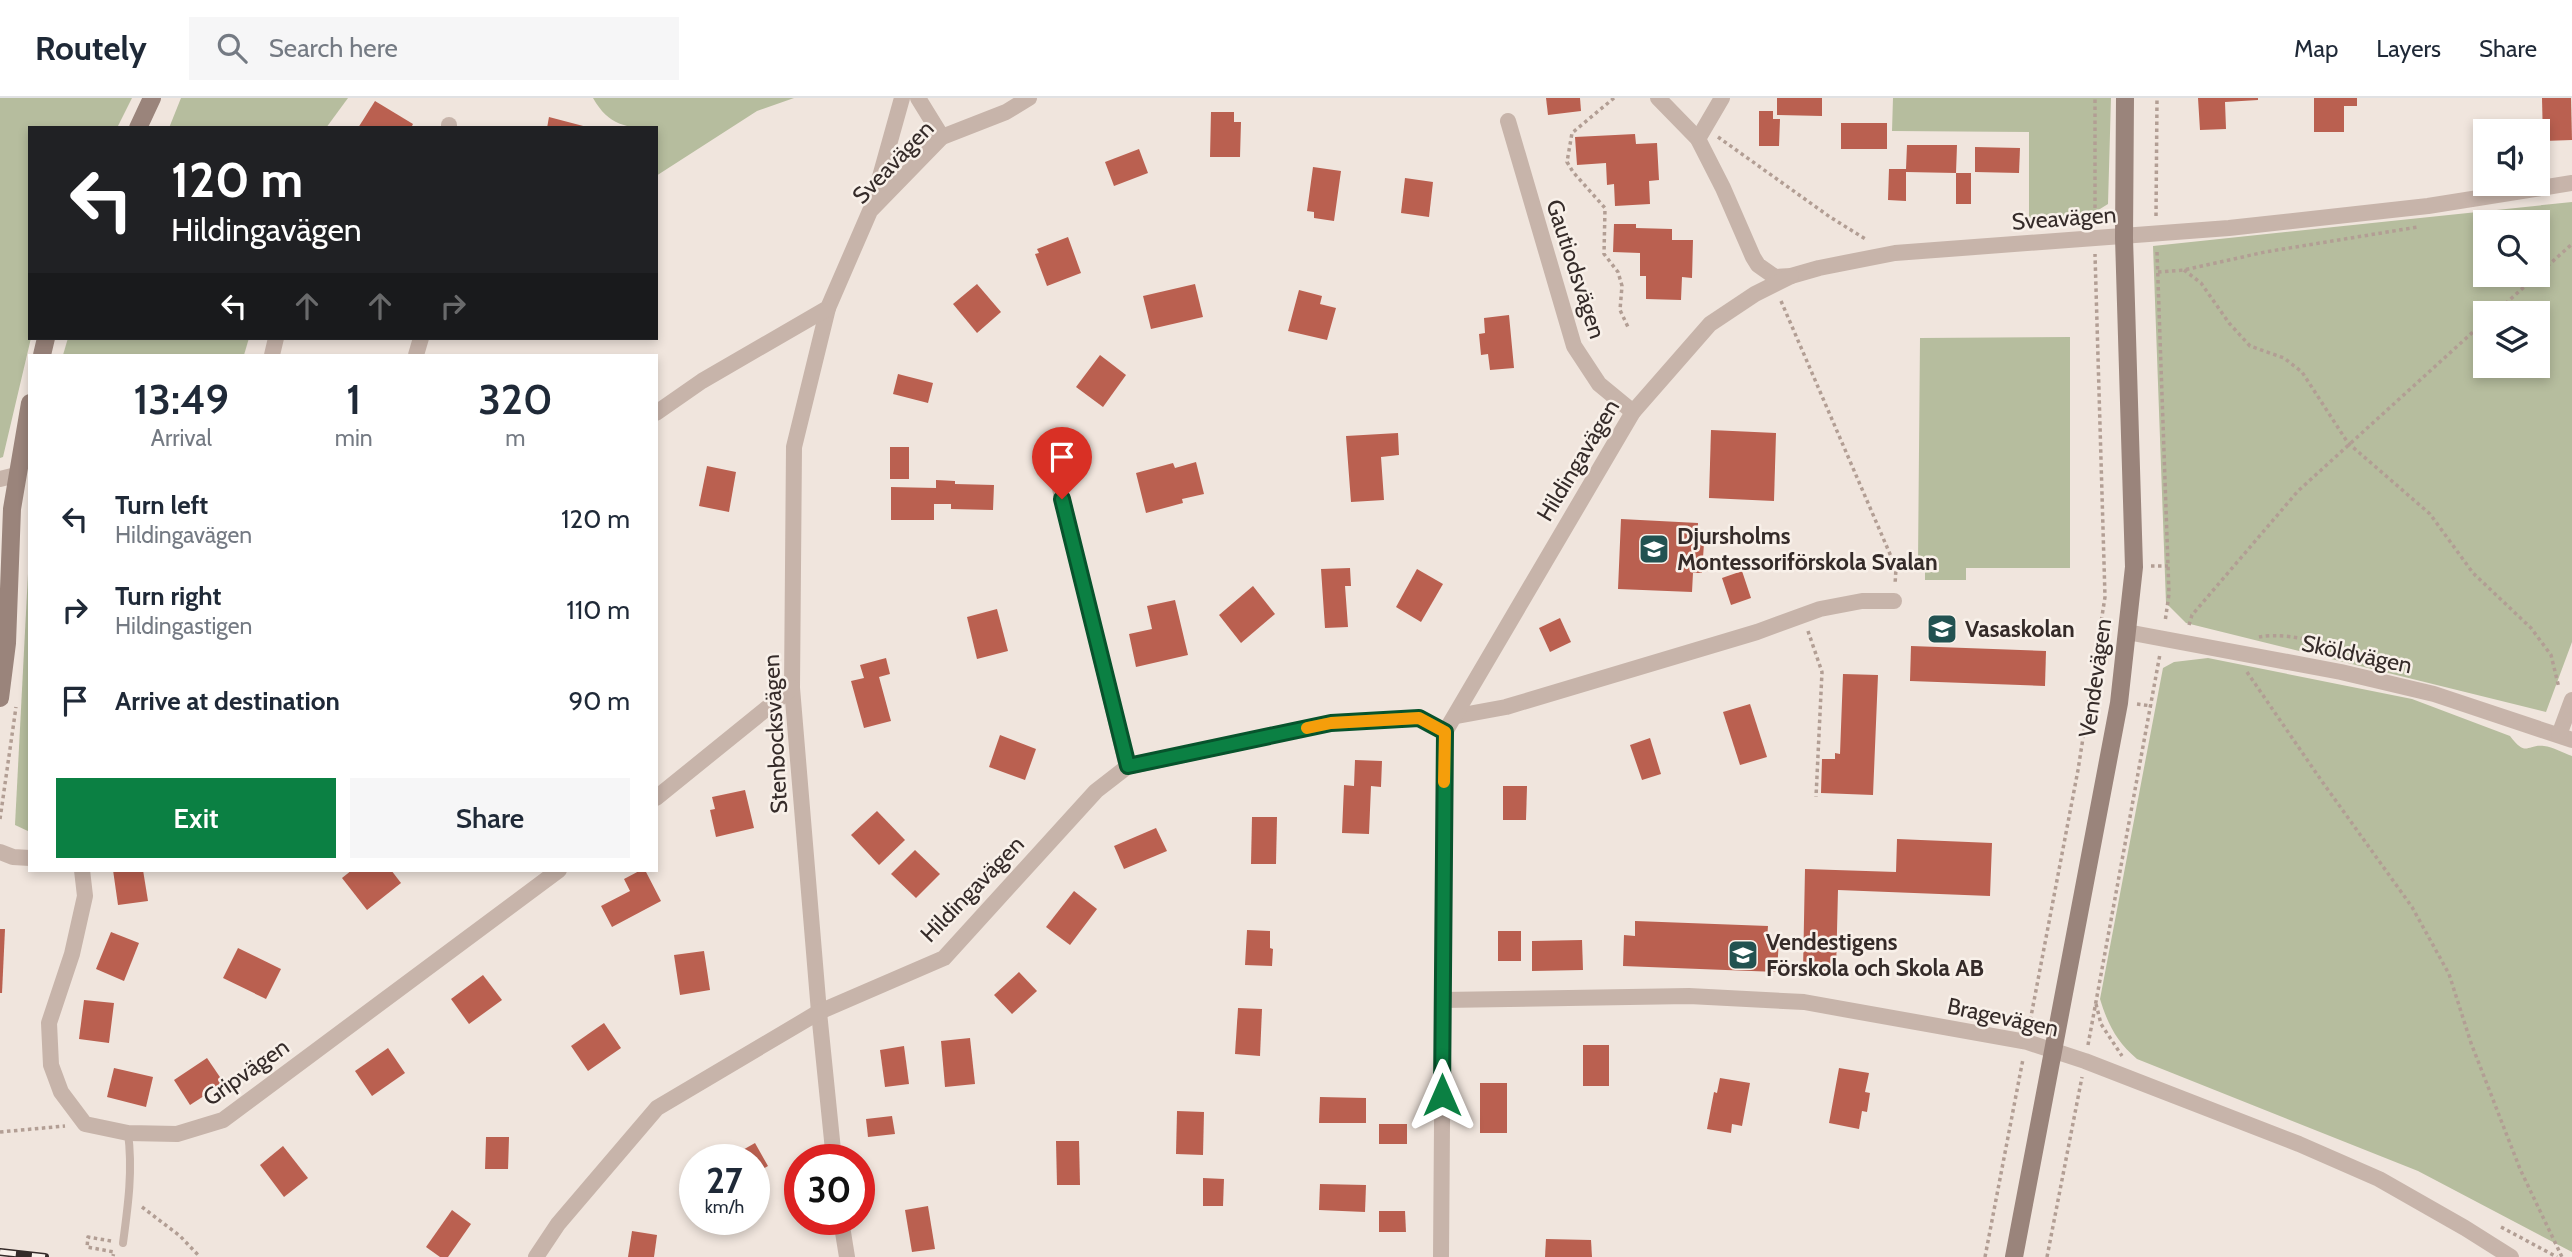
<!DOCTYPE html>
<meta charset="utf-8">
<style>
:root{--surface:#fff;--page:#f6f6f7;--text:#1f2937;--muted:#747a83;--line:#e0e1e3;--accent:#0b8043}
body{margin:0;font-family:Cabin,sans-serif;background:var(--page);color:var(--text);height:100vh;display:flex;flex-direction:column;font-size:26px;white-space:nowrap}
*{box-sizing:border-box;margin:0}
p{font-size:23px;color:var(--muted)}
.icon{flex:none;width:38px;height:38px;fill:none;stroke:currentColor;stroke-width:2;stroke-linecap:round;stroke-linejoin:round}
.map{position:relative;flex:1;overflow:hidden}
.drawer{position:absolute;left:28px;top:256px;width:630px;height:518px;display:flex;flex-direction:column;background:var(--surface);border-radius:0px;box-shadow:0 4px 10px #0003}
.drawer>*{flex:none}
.top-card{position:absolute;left:28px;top:28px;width:630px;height:214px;border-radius:0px;box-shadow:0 4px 10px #0003;background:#202124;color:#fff;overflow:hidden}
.fabs{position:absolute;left:2473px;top:21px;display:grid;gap:14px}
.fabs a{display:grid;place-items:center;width:77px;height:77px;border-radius:0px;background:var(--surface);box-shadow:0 4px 10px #0003;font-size:35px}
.speed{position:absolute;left:679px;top:1046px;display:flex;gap:14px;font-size:35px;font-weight:700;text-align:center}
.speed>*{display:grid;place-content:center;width:91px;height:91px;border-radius:50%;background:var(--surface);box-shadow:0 4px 10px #0003;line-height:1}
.speed small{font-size:18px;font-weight:400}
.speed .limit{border:10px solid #d22;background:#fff;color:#111}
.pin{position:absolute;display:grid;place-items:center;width:60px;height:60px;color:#fff;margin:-72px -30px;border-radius:50% 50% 50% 0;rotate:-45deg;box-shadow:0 0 7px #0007}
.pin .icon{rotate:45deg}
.me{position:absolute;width:77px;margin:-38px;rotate:0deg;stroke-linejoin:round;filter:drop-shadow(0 0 5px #0008)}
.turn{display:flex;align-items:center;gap:24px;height:147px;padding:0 28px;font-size:32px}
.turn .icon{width:91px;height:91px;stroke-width:2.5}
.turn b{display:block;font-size:49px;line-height:60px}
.lanes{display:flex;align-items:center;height:66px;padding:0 28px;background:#0003;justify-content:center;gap:35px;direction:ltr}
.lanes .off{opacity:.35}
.eta{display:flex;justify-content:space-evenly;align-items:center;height:119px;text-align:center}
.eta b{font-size:42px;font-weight:600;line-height:49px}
.button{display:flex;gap:14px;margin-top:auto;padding:14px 28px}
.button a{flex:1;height:80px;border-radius:0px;background:var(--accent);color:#fff;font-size:28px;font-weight:600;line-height:80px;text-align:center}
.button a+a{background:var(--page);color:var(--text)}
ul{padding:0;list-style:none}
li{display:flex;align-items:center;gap:21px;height:91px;padding:0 28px}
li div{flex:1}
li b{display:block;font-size:26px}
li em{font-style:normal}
header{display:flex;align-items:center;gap:42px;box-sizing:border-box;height:98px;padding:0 35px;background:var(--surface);border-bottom:2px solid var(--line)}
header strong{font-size:33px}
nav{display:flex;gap:38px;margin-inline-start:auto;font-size:24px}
.search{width:490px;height:63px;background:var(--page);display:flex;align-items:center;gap:18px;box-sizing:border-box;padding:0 24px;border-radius:0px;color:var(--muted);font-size:26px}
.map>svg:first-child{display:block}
.green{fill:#b6bd9e;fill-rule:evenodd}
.building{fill:#ba6050}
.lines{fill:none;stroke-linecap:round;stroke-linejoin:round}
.path{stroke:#b29e94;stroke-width:3.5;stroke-dasharray:3.5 3.5;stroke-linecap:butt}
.lane{stroke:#c7b4aa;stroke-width:8}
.street{stroke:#c7b4aa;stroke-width:16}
.secondary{stroke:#9a847b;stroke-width:18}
.rail-casing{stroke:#352b29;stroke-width:8}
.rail{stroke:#f8f0e9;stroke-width:5;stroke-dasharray:16;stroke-linecap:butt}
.route-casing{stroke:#07532c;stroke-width:18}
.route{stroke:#0b8043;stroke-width:12}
.slow{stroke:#f59e0b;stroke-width:12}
.labels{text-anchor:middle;stroke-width:5;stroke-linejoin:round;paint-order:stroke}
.street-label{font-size:23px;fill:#352b29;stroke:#f8f0e9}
.poi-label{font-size:23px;font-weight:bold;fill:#352b29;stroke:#f8f0e9;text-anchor:start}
</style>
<header>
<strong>Routely</strong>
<div class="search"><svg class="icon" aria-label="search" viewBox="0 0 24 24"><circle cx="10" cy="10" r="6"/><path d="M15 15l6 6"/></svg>Search here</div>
<nav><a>Map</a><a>Layers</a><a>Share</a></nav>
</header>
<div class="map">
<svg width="2572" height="1159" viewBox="0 0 2572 1159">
<rect width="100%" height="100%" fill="#f0e5dd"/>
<g class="green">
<polygon points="0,0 132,0 117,30 30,30 31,240 3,359 0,360"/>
<polygon points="181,0 348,0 326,30 169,30"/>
<path d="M593,0H794L757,13L656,78V30C626,30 609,28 593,0Z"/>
<polygon points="1893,0 2111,0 2108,106 2079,124 2029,125 2029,34 1892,33"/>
<path d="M2572,104V544L2546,614L2186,525L2166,505L2153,148ZM2538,124V177H2485V124ZM2538,215V268H2485V215Z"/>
<polygon points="2070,239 2070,470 1966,470 1966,482 1925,482 1925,465 1918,465 1920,240"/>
<polygon points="68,240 249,240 244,257 63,257"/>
<polygon points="30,437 30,734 15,727"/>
<path d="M2208,560L2412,601L2510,638C2527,660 2526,646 2544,648C2553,649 2563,655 2572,658V1154L2418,1073L2137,961C2117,944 2108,927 2100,901L2163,570L2174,564Z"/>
</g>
<g class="building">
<polygon points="1546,0 1580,0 1581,13 1548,17"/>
<polygon points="1777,0 1822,0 1822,18 1777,17"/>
<polygon points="2198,0 2258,0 2258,2 2225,4 2226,31 2200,32"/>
<polygon points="2314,0 2357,0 2357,8 2344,8 2344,34 2314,34"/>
<polygon points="2542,0 2571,0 2572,42 2543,43"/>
<polygon points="375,3 413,26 411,30 358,30"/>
<polygon points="1759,13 1773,13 1773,21 1780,21 1779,48 1759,48"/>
<polygon points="1211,14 1234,14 1234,24 1241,24 1240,59 1210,59"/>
<polygon points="549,19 587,29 587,30 547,30"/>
<rect x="1841" y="25" width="46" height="26"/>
<polygon points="1635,36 1636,46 1657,45 1659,82 1649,83 1650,106 1615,108 1614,86 1607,87 1606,65 1577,67 1575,39"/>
<polygon points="1907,47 1957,47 1956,75 1906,74 1906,103 1888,102 1889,71 1906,71"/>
<polygon points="1975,49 2020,50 2019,75 1975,74"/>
<polygon points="1139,51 1148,75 1114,88 1105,64"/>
<polygon points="1313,69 1341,73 1334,123 1314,120 1314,114 1307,113"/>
<rect x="1956" y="75" width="15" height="31"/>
<polygon points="1405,80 1433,84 1429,119 1401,115"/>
<polygon points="1614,126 1636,126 1636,130 1672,131 1672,142 1693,142 1692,180 1682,179 1681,202 1646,201 1646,178 1640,178 1640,155 1613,154"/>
<polygon points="1068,139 1081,175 1047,188 1035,156 1039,155 1037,151"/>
<polygon points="977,186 1001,214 977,235 953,206"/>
<polygon points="1195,186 1203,219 1151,231 1143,198"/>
<polygon points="1299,192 1322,198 1320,206 1336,210 1327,242 1288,233"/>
<polygon points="1509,217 1514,270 1490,272 1488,256 1481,257 1479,236 1485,235 1484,220"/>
<polygon points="1100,257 1126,277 1103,309 1076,289"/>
<polygon points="898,276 933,285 928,305 893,296"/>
<polygon points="1711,332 1776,335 1774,403 1709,400"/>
<polygon points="1398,335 1399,357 1381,359 1384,402 1351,404 1346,338"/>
<rect x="890" y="349" width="19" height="32"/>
<polygon points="1196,364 1204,396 1182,401 1183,405 1146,415 1136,375 1173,365 1175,370"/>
<polygon points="707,368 736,374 729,414 699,408"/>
<polygon points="936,382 955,383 955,386 994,387 993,412 951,411 951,406 934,406 934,422 891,422 891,389 936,390"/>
<polygon points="1621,421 1698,425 1697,445 1704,445 1702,475 1693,475 1692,494 1618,491"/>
<polygon points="1350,470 1351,488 1345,488 1348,529 1325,530 1321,471"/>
<polygon points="1417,471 1443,486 1421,524 1396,509"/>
<polygon points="1742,473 1751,500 1731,507 1722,480"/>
<polygon points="1253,488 1275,516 1241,545 1219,517"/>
<polygon points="1175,502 1188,557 1136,569 1129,536 1152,531 1147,508"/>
<polygon points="997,511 1008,553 977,561 967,519"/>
<polygon points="1560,520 1571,544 1550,554 1539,530"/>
<polygon points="1911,548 2046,553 2045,588 1910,583"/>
<polygon points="886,560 890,576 879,579 891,623 864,630 851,583 864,580 860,567"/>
<polygon points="1843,576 1878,577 1873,697 1821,695 1822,661 1835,661 1835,655 1840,656"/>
<polygon points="1750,606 1767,659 1740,667 1723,614"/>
<polygon points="1000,637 1036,651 1025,682 989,669"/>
<polygon points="1650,640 1661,676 1642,682 1630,647"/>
<polygon points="1355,662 1382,663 1381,689 1371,688 1369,736 1342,735 1344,687 1354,688"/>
<polygon points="1503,688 1527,688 1526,722 1503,722"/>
<polygon points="745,692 754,730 716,739 710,712 715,711 712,699"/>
<polygon points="877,713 905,742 879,767 851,737"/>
<polygon points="1252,719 1277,719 1276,766 1251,766"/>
<polygon points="1156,730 1167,753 1124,771 1114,748"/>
<polygon points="1897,741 1992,745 1990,798 1838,792 1836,874 1803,873 1805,771 1896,774"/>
<polygon points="915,752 940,776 916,800 891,776"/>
<polygon points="113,772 143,772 148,803 118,807"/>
<polygon points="352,772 391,772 401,785 367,812 342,780"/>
<polygon points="641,772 645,772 661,803 612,829 601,808 630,793 624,781"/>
<polygon points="1074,793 1097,811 1070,847 1046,829"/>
<polygon points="1635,823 1768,828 1767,841 1779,841 1777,874 1623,868 1624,837 1635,838"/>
<polygon points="0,831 5,831 2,895 0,895"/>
<polygon points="1247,832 1270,833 1270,850 1273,851 1272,868 1245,867"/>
<rect x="1498" y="833" width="23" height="30"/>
<polygon points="111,834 139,845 124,883 96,871"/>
<polygon points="1582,842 1583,872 1532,873 1532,843"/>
<polygon points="238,850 281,871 266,901 223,880"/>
<polygon points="704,853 710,892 680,897 674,857"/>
<polygon points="1019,874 1037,893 1012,916 994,897"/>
<polygon points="483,877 502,902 469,926 451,901"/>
<polygon points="84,902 114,905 109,945 79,941"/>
<polygon points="1238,910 1262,911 1260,958 1235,956"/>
<polygon points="604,925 621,950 588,973 571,948"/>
<polygon points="970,940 975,986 945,989 941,943"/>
<rect x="1583" y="947" width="26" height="41"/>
<polygon points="904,948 909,986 885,989 880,952"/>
<polygon points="388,950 405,975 372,998 355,973"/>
<polygon points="207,960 224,985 190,1007 174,982"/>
<polygon points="114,970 153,979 146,1009 107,999"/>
<polygon points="1839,970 1869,975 1865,994 1870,995 1867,1014 1862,1013 1859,1031 1829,1025"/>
<polygon points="1720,980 1750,985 1742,1028 1732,1026 1731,1035 1707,1031 1714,994 1717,995"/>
<rect x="1480" y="985" width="27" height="50"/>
<polygon points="1320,999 1366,1000 1366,1025 1319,1025"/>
<polygon points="1177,1013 1204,1014 1203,1057 1176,1056"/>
<polygon points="892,1018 895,1036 868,1039 866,1021"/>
<rect x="1379" y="1026" width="28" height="20"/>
<polygon points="486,1039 509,1039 508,1071 485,1071"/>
<polygon points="1056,1043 1079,1043 1080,1087 1057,1087"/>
<polygon points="755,1045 768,1068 754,1076 754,1062 725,1062"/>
<polygon points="283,1048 308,1080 284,1099 260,1067"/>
<polygon points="1203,1080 1224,1081 1223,1108 1203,1108"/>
<polygon points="1320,1086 1366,1087 1365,1114 1319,1112"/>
<polygon points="928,1108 935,1151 912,1154 905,1112"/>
<polygon points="452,1112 471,1126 448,1159 440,1159 426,1149"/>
<polygon points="1379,1113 1405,1113 1406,1134 1379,1134"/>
<polygon points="632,1133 657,1137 654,1159 628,1159"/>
<polygon points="1546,1141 1591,1142 1592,1159 1545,1159"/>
</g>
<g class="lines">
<g class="path">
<polyline points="1614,0 1572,35 1567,64 1573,74 1605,110 1604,156 1618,174 1622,188 1620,212 1628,229"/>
<polyline points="1718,39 1830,119 1867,142"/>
<polyline points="2156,118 2157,0"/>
<polyline points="2095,124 2095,0"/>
<polyline points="2157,154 2169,496 2165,524"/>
<polyline points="2184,172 2201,185 2229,225 2250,248 2284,260 2302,274 2348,345 2430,416 2473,475 2531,530 2551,557 2559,590"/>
<polyline points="2158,174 2184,172 2265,154 2418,129"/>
<polyline points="1781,203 1896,470 1895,487"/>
<polyline points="2495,215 2572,146"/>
<polyline points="2151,468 2168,468"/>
<polyline points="2189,527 2192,517 2298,393 2485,223"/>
<polyline points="1808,533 1822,574 1816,699"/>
<path d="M2259,539C2294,532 2351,554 2386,562L2397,569"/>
<polyline points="2247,574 2321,682 2412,809 2449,876 2471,945 2520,1071 2562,1159"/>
<polyline points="2137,606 2152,608"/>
<polyline points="0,721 16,609"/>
<polyline points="2096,906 2101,926 2122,958"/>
<polyline points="2029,929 2078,672 2105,499 2095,156"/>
<polyline points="2088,947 2160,556"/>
<polyline points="0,1034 65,1028"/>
<polyline points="142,1109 180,1138 200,1159"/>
<polyline points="2501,1129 2557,1159"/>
<polyline points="111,1143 88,1139 87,1149 114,1154 113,1158"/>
<polyline points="1985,1159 2023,961"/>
<polyline points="2047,1159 2082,979"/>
</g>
<path class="lane" d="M123,1145C128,1108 133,1072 128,1035"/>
<g class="street">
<polyline points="918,0 942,39"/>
<polyline points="1658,0 1698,41 1723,90 1753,159 1758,167 1775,179 1791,178 1819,170 1895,155 2229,130 2428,108 2572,85"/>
<polyline points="1508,23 1574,248 1599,286 1633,314"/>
<polyline points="449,27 449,30"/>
<polyline points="1698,41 1722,0"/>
<polyline points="871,111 902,0"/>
<polyline points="828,210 794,349 792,590 819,914 834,1062"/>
<polyline points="272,257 276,240"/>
<polyline points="416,257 421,240"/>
<polyline points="656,315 702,283 828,210 870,113 942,39 1006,14 1029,0"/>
<polyline points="1056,374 1127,669"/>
<polyline points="0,381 16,377"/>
<polyline points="2127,534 2341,574 2434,596 2572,642"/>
<polyline points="1457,618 1506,609 1757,534 1820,511 1862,503 1894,503"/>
<polyline points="2559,637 2572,602"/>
<polyline points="656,700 792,590"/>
<polyline points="0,754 13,759 30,760"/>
<polyline points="82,772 85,798 72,856 49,925 51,967 61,994 85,1026 128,1035 177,1036 223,1022 559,772"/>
<polyline points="1442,902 1689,898 1804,904 2027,944 2085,963 2299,1046 2379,1081 2465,1130 2511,1159"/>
<polyline points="841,1122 847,1159"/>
<polyline points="536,1159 558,1126 657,1010 819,914 944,860 1096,693 1127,669 1331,625 1419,620 1445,634 1633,314 1710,226 1755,196 1791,178"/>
<polyline points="1441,1159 1445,634"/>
</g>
<g class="secondary">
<polyline points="138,30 152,0"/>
<polyline points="42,257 46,240"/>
<polyline points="0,600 7,545 12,411 30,305"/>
<polyline points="2014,1159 2119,605 2134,469 2124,140 2125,0"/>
</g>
<g class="rail-casing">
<polyline id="rail" points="0,1154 45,1159"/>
</g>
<use href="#rail" class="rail"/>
</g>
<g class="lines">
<g class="route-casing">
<polyline id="route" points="1062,401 1128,668 1331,625 1419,620 1445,634 1442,997"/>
</g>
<use href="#route" class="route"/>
<polyline class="slow" points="1307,630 1331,625 1419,620 1445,634 1444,684"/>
</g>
<defs>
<g id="school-square" transform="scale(1.575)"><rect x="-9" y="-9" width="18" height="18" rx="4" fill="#225251" stroke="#f8f0e9"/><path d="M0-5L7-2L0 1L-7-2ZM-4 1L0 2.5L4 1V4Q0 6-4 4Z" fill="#fff"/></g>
</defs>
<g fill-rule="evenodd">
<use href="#school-square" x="1654" y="451"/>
<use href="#school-square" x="1942" y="531"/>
<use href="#school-square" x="1743" y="857"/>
</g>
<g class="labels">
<g class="street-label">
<text transform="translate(893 64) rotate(-46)" y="8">Sveavägen</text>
<text transform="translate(2064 120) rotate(-4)" y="8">Sveavägen</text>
<text transform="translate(1576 171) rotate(72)" y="8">Gautiodsvägen</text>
<text transform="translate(1578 362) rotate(-59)" y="8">Hildingavägen</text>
<text transform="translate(2357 556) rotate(12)" y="8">Sköldvägen</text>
<text transform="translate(2095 580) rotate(-82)" y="8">Vendevägen</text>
<text transform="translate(775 636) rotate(-93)" y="8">Stenbocksvägen</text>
<text transform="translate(972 791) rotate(-46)" y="8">Hildingavägen</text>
<text transform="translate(2003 919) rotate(12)" y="8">Bragevägen</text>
<text transform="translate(246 974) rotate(-35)" y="8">Gripvägen</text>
</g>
<g class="poi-label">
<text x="1677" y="446">Djursholms<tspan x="1677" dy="26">Montessoriförskola Svalan</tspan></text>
<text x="1965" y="539">Vasaskolan</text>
<text x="1766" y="852">Vendestigens<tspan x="1766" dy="26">Förskola och Skola AB</tspan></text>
</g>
</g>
</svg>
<div class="fabs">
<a><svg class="icon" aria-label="sound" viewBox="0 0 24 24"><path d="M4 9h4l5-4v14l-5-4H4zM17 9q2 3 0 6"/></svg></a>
<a><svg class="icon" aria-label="search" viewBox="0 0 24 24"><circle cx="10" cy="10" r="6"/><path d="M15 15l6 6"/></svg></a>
<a><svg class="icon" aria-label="layers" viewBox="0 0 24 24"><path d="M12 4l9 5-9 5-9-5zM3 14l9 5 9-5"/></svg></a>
</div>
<div class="speed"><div>27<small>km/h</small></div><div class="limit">30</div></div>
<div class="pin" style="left:1062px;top:401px;background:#d93025"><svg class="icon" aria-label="arrive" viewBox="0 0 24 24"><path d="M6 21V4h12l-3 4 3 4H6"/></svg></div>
<svg class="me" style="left:1442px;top:997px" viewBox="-20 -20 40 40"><path d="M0-17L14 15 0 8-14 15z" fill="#0b8043" stroke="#fff" stroke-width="4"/></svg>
<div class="top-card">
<div class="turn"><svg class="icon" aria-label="left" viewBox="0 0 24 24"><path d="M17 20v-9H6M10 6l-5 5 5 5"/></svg><div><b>120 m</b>Hildingavägen</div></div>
<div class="lanes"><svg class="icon" aria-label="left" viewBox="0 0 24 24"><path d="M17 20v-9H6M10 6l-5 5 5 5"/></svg><svg class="icon off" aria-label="ahead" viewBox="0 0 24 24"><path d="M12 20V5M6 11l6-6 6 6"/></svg><svg class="icon off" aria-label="ahead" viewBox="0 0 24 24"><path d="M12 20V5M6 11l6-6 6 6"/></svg><svg class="icon off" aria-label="right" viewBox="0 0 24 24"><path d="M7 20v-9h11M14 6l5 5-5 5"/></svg></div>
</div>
<section class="drawer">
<div class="eta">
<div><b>13:49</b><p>Arrival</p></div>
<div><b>1</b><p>min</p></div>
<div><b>320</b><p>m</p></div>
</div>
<ul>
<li><svg class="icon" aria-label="left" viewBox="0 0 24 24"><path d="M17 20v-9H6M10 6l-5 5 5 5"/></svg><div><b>Turn left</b><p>Hildingavägen</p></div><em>120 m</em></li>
<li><svg class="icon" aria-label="right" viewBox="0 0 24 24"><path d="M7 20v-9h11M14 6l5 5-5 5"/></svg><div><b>Turn right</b><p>Hildingastigen</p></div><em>110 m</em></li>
<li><svg class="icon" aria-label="arrive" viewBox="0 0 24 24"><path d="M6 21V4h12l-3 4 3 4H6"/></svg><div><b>Arrive at destination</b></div><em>90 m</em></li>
</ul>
<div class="button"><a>Exit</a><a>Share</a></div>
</section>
</div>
